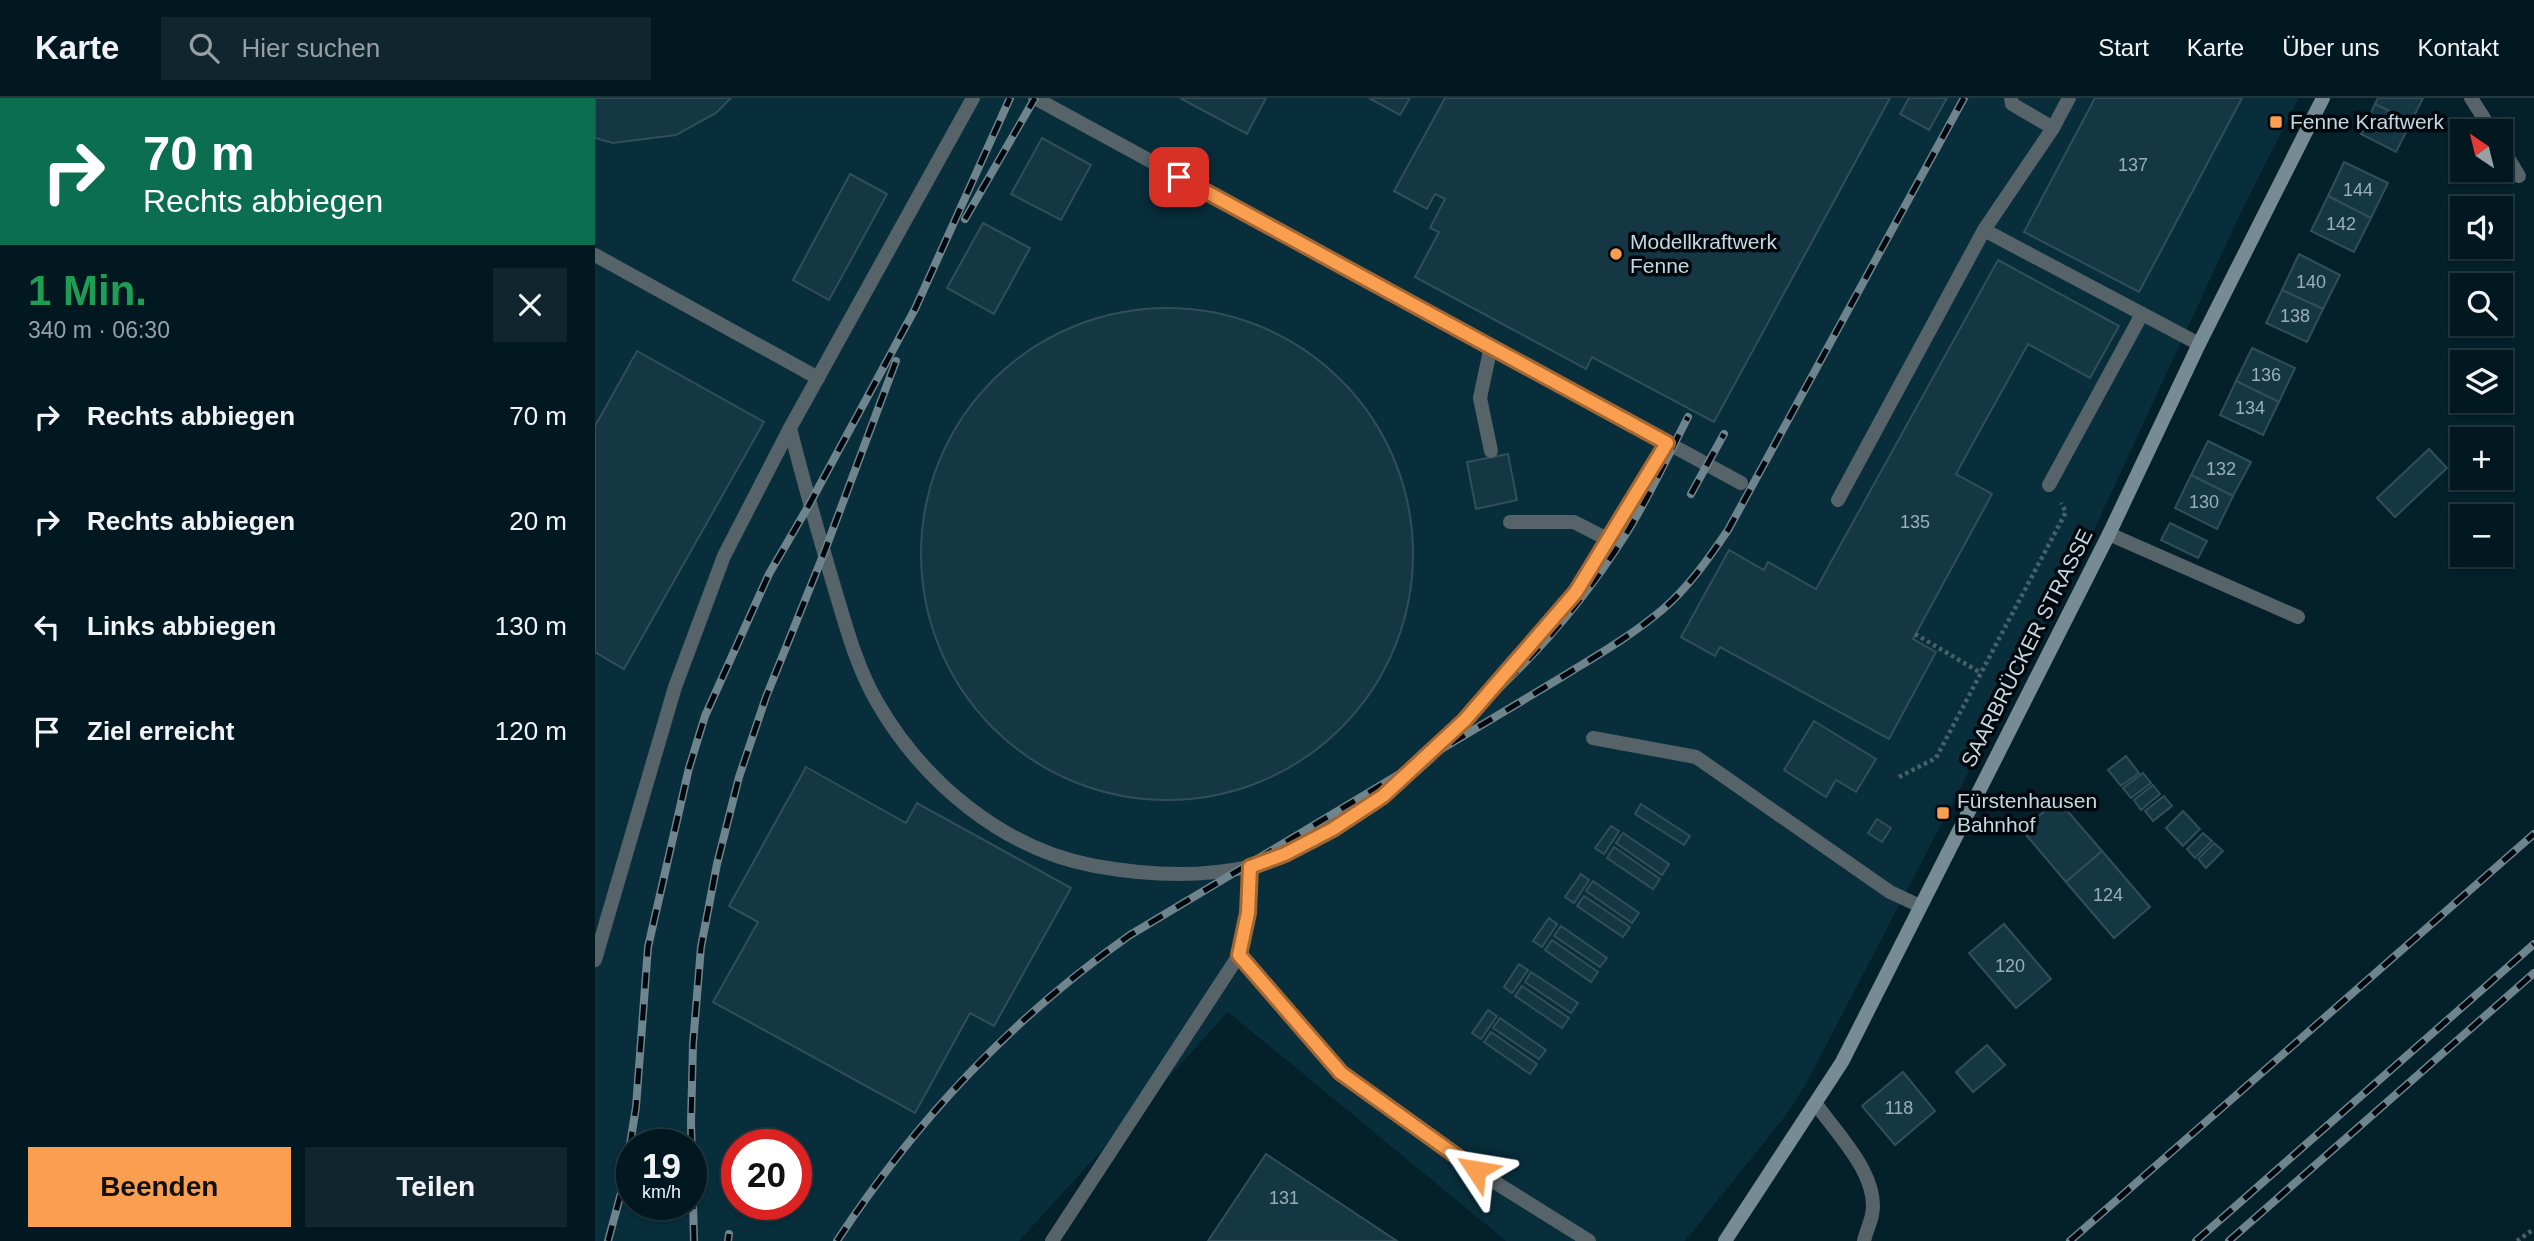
<!DOCTYPE html>
<html lang="de">
<meta charset="utf-8">
<style>
:root{--surface:#021820;--page:#10252d;--text:#f1f3f6;--muted:#96a0a5;--line:#23373e;--accent:#fa9f4f}
body{margin:0;font-family:Helvetica,sans-serif;background:var(--page);color:var(--text);height:100vh;display:flex;flex-direction:column;font-size:26px;white-space:nowrap}
*{box-sizing:border-box;margin:0}
p{font-size:23px;color:var(--muted)}
.icon{flex:none;width:38px;height:38px;fill:none;stroke:currentColor;stroke-width:2;stroke-linecap:round;stroke-linejoin:round}
.map{position:relative;flex:1;overflow:hidden}
.side{display:flex;flex-direction:column;background:var(--surface);width:595px}
.side>*{flex:none}
.top-card{background:#0b6e4f;color:#fff;overflow:hidden}
.needle{width:46px;rotate:325deg}
.tools{position:absolute;left:1855px;top:21px;display:grid;gap:14px}
.tools a{display:grid;place-items:center;width:63px;height:63px;border-radius:0px;background:var(--surface);box-shadow:0 2px 5px #0004,0 0 0 2px var(--line);font-size:35px}
.speed{position:absolute;left:21px;top:1031px;display:flex;gap:14px;font-size:35px;font-weight:700;text-align:center}
.speed>*{display:grid;place-content:center;width:91px;height:91px;border-radius:50%;background:var(--surface);box-shadow:0 2px 5px #0004,0 0 0 2px var(--line);line-height:1}
.speed small{font-size:18px;font-weight:400}
.speed .limit{border:10px solid #d22;background:#fff;color:#111}
.pin{position:absolute;display:grid;place-items:center;width:60px;height:60px;color:#fff;margin:-30px;border-radius:14px;box-shadow:0 4px 10px #0006}
.me{position:absolute;width:77px;margin:-38px;rotate:303deg;stroke-linejoin:round;filter:drop-shadow(0 0 5px #0008)}
.turn{display:flex;align-items:center;gap:24px;height:147px;padding:0 28px;font-size:32px}
.turn .icon{width:91px;height:91px;stroke-width:2.5}
.turn b{display:block;font-size:49px;line-height:60px}
.round{display:grid;place-items:center;flex:none;width:74px;height:74px;border-radius:0px;background:var(--page)}
.headline{display:flex;align-items:center;justify-content:space-between;height:119px;padding:0 28px}
h1{font-size:42px;font-weight:800;line-height:52px;color:#1e9e55}
.button{display:flex;gap:14px;margin-top:auto;padding:14px 28px}
.button a{flex:1;height:80px;border-radius:0px;background:var(--accent);color:#111;font-size:28px;font-weight:800;line-height:80px;text-align:center}
.button a+a{background:var(--page);color:var(--text)}
ul{padding:0;list-style:none}
li{display:flex;align-items:center;gap:21px;height:105px;padding:0 28px}
li div{flex:1}
li b{display:block;font-size:26px}
li em{font-style:normal}
header{display:flex;align-items:center;gap:42px;box-sizing:border-box;height:98px;padding:0 35px;background:var(--surface);border-bottom:2px solid var(--line)}
header strong{font-size:33px}
nav{display:flex;gap:38px;margin-inline-start:auto;font-size:24px}
.search{width:490px;height:63px;background:var(--page);display:flex;align-items:center;gap:18px;box-sizing:border-box;padding:0 24px;border-radius:0px;color:var(--muted);font-size:26px}
main{display:flex;flex:1;min-height:0}
.map>svg:first-child{display:block}
.built{fill:#082d3b;fill-rule:evenodd}
.building{fill:#153744;stroke:#314e5a;stroke-width:2}
.lines{fill:none;stroke-linecap:round;stroke-linejoin:round}
.path{stroke:#476069;stroke-width:4.5;stroke-dasharray:3.5 3.5;stroke-linecap:butt}
.lane{stroke:#566368;stroke-width:14}
.secondary{stroke:#768b94;stroke-width:14}
.rail-casing{stroke:#6f858e;stroke-width:8}
.rail{stroke:#01080d;stroke-width:5;stroke-dasharray:16;stroke-linecap:butt}
.route-casing{stroke:#a26733;stroke-width:18}
.route{stroke:#fa9f4f;stroke-width:12}
.poi-dot{fill:#fa9f4f;stroke:#01080d;stroke-width:2.5}
.labels{text-anchor:middle;stroke-width:7;stroke-linejoin:round;paint-order:stroke}
.number-label{font-size:18px;fill:#9aafb8}
.poi-label{font-size:21px;fill:#c7d7de;stroke:#01080d;text-anchor:start}
.street-label{font-size:21px;fill:#c7d7de;stroke:#01080d}
</style>
<header>
<strong>Karte</strong>
<div class="search"><svg class="icon" aria-label="search" viewBox="0 0 24 24"><circle cx="10" cy="10" r="6"/><path d="M15 15l6 6"/></svg>Hier suchen</div>
<nav><a>Start</a><a>Karte</a><a>Über uns</a><a>Kontakt</a></nav>
</header>
<main>
<section class="side">
<div class="top-card">
<div class="turn"><svg class="icon" aria-label="right" viewBox="0 0 24 24"><path d="M7 20v-9h11M14 6l5 5-5 5"/></svg><div><b>70 m</b>Rechts abbiegen</div></div>
</div>
<div class="headline"><div><h1>1 Min.</h1><p>340 m · 06:30</p></div><a class="round"><svg class="icon" aria-label="close" viewBox="0 0 24 24"><path d="M6 6l12 12M18 6L6 18"/></svg></a></div>
<ul>
<li><svg class="icon" aria-label="right" viewBox="0 0 24 24"><path d="M7 20v-9h11M14 6l5 5-5 5"/></svg><div><b>Rechts abbiegen</b></div><em>70 m</em></li>
<li><svg class="icon" aria-label="right" viewBox="0 0 24 24"><path d="M7 20v-9h11M14 6l5 5-5 5"/></svg><div><b>Rechts abbiegen</b></div><em>20 m</em></li>
<li><svg class="icon" aria-label="left" viewBox="0 0 24 24"><path d="M17 20v-9H6M10 6l-5 5 5 5"/></svg><div><b>Links abbiegen</b></div><em>130 m</em></li>
<li><svg class="icon" aria-label="arrive" viewBox="0 0 24 24"><path d="M6 21V4h12l-3 4 3 4H6"/></svg><div><b>Ziel erreicht</b></div><em>120 m</em></li>
</ul>
<div class="button"><a>Beenden</a><a>Teilen</a></div>
</section>
<div class="map">
<svg width="1939" height="1143" viewBox="0 0 1939 1143">
<rect width="100%" height="100%" fill="#03202b"/>
<path class="built" d="M0,0H1704L1649,108L1494,443L1211,986L1191,1017L1090,1143H911L633,914L424,1143H0ZM37,1046H96V1106H37ZM142,1046H201V1106H142Z"/>
<g class="building">
<polygon points="0,0 136,0 121,15 81,37 18,45 0,40"/>
<polygon points="585,0 671,0 652,36"/>
<polygon points="774,0 815,0 805,17"/>
<polygon points="850,0 1295,0 1119,324 997,259 991,271 820,179 844,134 835,130 850,101 840,96 832,111 799,93"/>
<polygon points="1314,0 1352,0 1334,32 1305,16"/>
<polygon points="1500,0 1647,0 1544,194 1429,134"/>
<polygon points="1783,0 1828,0 1816,24 1780,6"/>
<polygon points="1780,6 1816,24 1801,54 1766,36"/>
<polygon points="447,40 496,67 466,122 416,96"/>
<polygon points="1749,64 1793,85 1776,120 1733,98"/>
<polygon points="255,76 292,96 234,202 198,182"/>
<polygon points="1733,98 1776,120 1759,154 1716,133"/>
<polygon points="388,125 435,150 399,216 352,190"/>
<polygon points="1704,156 1745,177 1728,211 1687,192"/>
<polygon points="1403,162 1524,228 1495,280 1433,246 1378,345 1361,376 1397,396 1318,541 1341,554 1294,641 1125,549 1120,558 1086,539 1134,452 1169,472 1173,464 1221,491"/>
<polygon points="1687,192 1728,211 1712,244 1671,225"/>
<circle cx="572" cy="456" r="246"/>
<polygon points="1657,250 1700,270 1684,304 1641,283"/>
<polygon points="42,253 169,324 29,571 0,554 0,328"/>
<polygon points="1641,283 1684,304 1668,337 1625,317"/>
<polygon points="1613,343 1656,364 1638,398 1596,377"/>
<polygon points="1834,351 1852,370 1800,419 1782,400"/>
<polygon points="913,356 922,402 881,411 872,364"/>
<polygon points="1596,377 1638,398 1622,431 1580,410"/>
<polygon points="1575,425 1612,443 1603,460 1566,442"/>
<polygon points="1219,623 1281,661 1261,694 1241,682 1231,699 1189,672"/>
<polygon points="1531,658 1544,675 1526,688 1513,672"/>
<polygon points="211,669 311,725 322,705 476,790 399,928 375,915 320,1015 118,904 163,824 134,808"/>
<polygon points="1548,675 1556,685 1536,700 1528,690"/>
<polygon points="1558,687 1565,696 1546,712 1539,702"/>
<polygon points="1569,698 1577,708 1558,723 1550,713"/>
<polygon points="1463,702 1507,753 1471,784 1427,732"/>
<polygon points="1046,706 1095,738 1089,747 1040,716"/>
<polygon points="1588,713 1605,731 1588,748 1571,730"/>
<polygon points="1282,721 1296,730 1287,744 1273,735"/>
<polygon points="1016,728 1024,733 1009,756 1000,750"/>
<polygon points="1028,735 1074,766 1067,777 1021,745"/>
<polygon points="1608,735 1617,743 1600,760 1592,751"/>
<polygon points="1619,745 1628,753 1611,770 1603,761"/>
<polygon points="1019,749 1065,781 1058,791 1012,760"/>
<polygon points="1507,753 1555,809 1519,840 1471,784"/>
<polygon points="986,776 994,782 979,805 970,799"/>
<polygon points="998,783 1044,815 1037,825 991,793"/>
<polygon points="989,798 1035,829 1028,839 982,808"/>
<polygon points="954,820 962,826 947,849 938,843"/>
<polygon points="1409,826 1456,881 1421,910 1374,855"/>
<polygon points="966,828 1012,860 1005,869 959,838"/>
<polygon points="957,842 1003,874 996,884 950,852"/>
<polygon points="924,866 933,872 917,895 909,889"/>
<polygon points="936,874 983,905 976,915 930,884"/>
<polygon points="927,888 974,920 967,930 920,898"/>
<polygon points="893,912 902,918 886,941 877,935"/>
<polygon points="905,920 951,952 944,961 898,930"/>
<polygon points="896,934 942,966 935,976 889,944"/>
<polygon points="1392,947 1410,967 1378,994 1361,974"/>
<polygon points="1308,974 1340,1013 1300,1047 1267,1008"/>
<polygon points="671,1056 802,1143 613,1143"/>
</g>
<g class="lines">
<g class="path">
<polyline points="1320,536 1386,575"/>
<polyline points="1304,679 1341,660 1471,414 1466,405"/>
<polyline points="1922,1143 1939,1131"/>
</g>
<g class="lane">
<polyline points="440,0 1146,385"/>
<polyline points="1416,0 1417,6 1458,30"/>
<polyline points="1876,0 1897,33"/>
<polyline points="1906,48 1924,78"/>
<polyline points="1389,132 1604,246"/>
<polyline points="0,157 223,280"/>
<polyline points="896,248 885,300 896,353"/>
<path d="M195,330C208,382 223,434 238,485C250,525 261,568 282,604C328,684 408,751 500,768C550,777 602,780 653,769C725,753 824,675 872,620C885,605 897,588 910,573C933,546 960,522 981,493C1016,447 1043,394 1072,345"/>
<polyline points="1454,387 1547,216"/>
<polyline points="1243,402 1389,132 1458,30 1474,0"/>
<polyline points="915,424 979,424 1014,442"/>
<polyline points="1514,436 1703,519"/>
<polyline points="998,640 1101,659 1295,794 1325,808"/>
<polyline points="644,857 746,975 858,1058 994,1143"/>
<polyline points="0,862 80,589 129,458 195,330 378,0"/>
<path d="M1221,1006C1242,1036 1285,1078 1277,1117C1275,1126 1271,1134 1269,1143"/>
<polyline points="457,1143 644,857 653,815 655,769"/>
</g>
<polyline class="secondary" points="1130,1143 1247,964 1514,436 1604,246 1728,0"/>
<g class="rail-casing">
<g id="rail">
<polyline points="370,121 440,0"/>
<polyline points="1096,396 1129,336"/>
<path d="M838,647C915,587 979,519 1031,436C1054,399 1073,358 1093,319"/>
<polyline points="13,1143 29,1084 41,1009 53,849 94,670 110,618 174,476 214,407 320,211 415,0"/>
<polyline points="99,1143 96,1024 98,946 106,849 122,766 144,679 171,599 229,455 301,263"/>
<polyline points="133,1143 134,1136"/>
<path d="M242,1143C322,1021 416,921 535,837L967,579C1001,558 1036,538 1067,512C1093,490 1114,460 1133,432L1369,0"/>
<polyline points="1475,1143 1939,736"/>
<polyline points="1601,1143 1939,846"/>
<polyline points="1634,1143 1939,875"/>
</g>
</g>
<use href="#rail" class="rail"/>
</g>
<g class="lines">
<g class="route-casing">
<polyline id="route" points="584,79 1072,345 981,494 870,622 788,698 738,731 690,756 655,769 653,815 644,857 746,975 881,1072"/>
</g>
<use href="#route" class="route"/>
</g>
<g class="poi-dot">
<rect x="1674" y="17" width="14" height="14" rx="3.5"/>
<circle cx="1021" cy="156" r="7"/>
<rect x="1341" y="708" width="14" height="14" rx="3.5"/>
</g>
<g class="labels">
<g class="number-label">
<text x="1538" y="73">137</text>
<text x="1763" y="98">144</text>
<text x="1746" y="132">142</text>
<text x="1716" y="190">140</text>
<text x="1700" y="224">138</text>
<text x="1671" y="283">136</text>
<text x="1655" y="316">134</text>
<text x="1626" y="377">132</text>
<text x="1609" y="410">130</text>
<text x="1320" y="430">135</text>
<text x="1513" y="803">124</text>
<text x="1415" y="874">120</text>
<text x="1304" y="1016">118</text>
<text x="689" y="1106">131</text>
</g>
<g class="poi-label">
<text x="1695" y="31">Fenne Kraftwerk</text>
<text x="1035" y="151">Modellkraftwerk<tspan x="1035" dy="24">Fenne</tspan></text>
<text x="1362" y="710">Fürstenhausen<tspan x="1362" dy="24">Bahnhof</tspan></text>
</g>
<g class="street-label">
<text transform="translate(1432 550) rotate(-63)" y="7">SAARBRÜCKER STRASSE</text>
</g>
</g>
</svg>
<div class="tools">
<a><svg class="needle" viewBox="-14 -14 28 28"><path d="M0-13l5 13h-10z" fill="#e53935"/><path d="M0 13l5-13h-10z" fill="#96a0a5"/></svg></a>
<a><svg class="icon" aria-label="sound" viewBox="0 0 24 24"><path d="M4 9h4l5-4v14l-5-4H4zM17 9q2 3 0 6"/></svg></a>
<a><svg class="icon" aria-label="search" viewBox="0 0 24 24"><circle cx="10" cy="10" r="6"/><path d="M15 15l6 6"/></svg></a>
<a><svg class="icon" aria-label="layers" viewBox="0 0 24 24"><path d="M12 4l9 5-9 5-9-5zM3 14l9 5 9-5"/></svg></a>
<a>+</a>
<a>−</a>
</div>
<div class="speed"><div>19<small>km/h</small></div><div class="limit">20</div></div>
<div class="pin" style="left:584px;top:79px;background:#d93025"><svg class="icon" aria-label="arrive" viewBox="0 0 24 24"><path d="M6 21V4h12l-3 4 3 4H6"/></svg></div>
<svg class="me" style="left:881px;top:1072px" viewBox="-20 -20 40 40"><path d="M0-17L14 15 0 8-14 15z" fill="#fa9f4f" stroke="#fff" stroke-width="4"/></svg>
</div>
</main>
